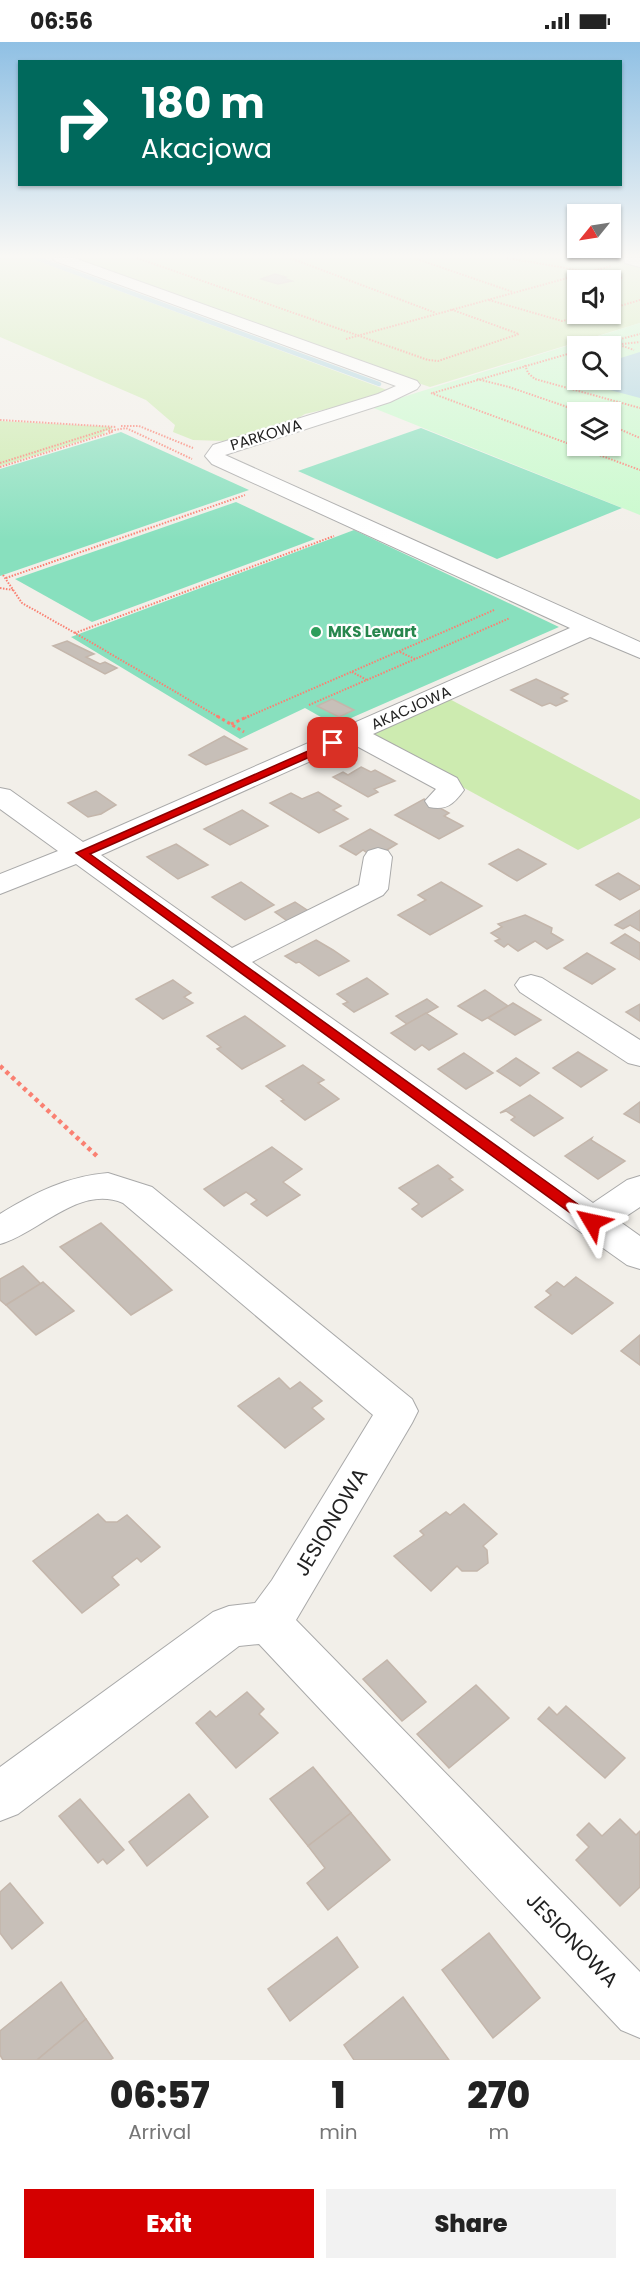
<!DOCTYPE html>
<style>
:root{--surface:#fff;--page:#f2f2f2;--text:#222;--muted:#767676;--accent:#d40000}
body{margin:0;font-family:Poppins,sans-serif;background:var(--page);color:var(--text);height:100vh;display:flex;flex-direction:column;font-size:22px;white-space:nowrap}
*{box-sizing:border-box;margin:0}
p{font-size:20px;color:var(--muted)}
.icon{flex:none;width:33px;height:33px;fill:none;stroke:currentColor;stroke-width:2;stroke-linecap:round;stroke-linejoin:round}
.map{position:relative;height:2018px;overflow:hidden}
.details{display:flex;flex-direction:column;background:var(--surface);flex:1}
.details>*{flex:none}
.guide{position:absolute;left:18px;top:18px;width:604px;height:126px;border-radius:0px;box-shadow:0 2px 4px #0004;background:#00695c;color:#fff;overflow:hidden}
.needle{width:39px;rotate:240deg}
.buttons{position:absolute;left:567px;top:162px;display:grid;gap:12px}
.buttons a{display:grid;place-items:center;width:54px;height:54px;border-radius:0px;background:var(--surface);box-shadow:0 2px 4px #0004;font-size:30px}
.pin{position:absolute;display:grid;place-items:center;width:51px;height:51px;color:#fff;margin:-26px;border-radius:12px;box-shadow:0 3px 9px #0006}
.me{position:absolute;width:66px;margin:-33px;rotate:306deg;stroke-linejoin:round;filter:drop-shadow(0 0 4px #0008)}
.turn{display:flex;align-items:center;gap:21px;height:126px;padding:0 24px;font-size:27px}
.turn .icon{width:78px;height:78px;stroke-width:2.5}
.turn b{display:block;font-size:42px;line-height:51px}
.eta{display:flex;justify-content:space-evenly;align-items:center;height:102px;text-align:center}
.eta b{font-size:36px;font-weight:800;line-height:42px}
.primary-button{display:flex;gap:12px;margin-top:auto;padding:12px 24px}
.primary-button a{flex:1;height:69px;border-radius:0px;background:var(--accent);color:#fff;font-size:24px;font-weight:800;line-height:69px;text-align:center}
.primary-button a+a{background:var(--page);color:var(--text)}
.status{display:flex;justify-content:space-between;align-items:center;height:42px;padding:0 30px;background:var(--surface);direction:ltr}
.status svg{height:16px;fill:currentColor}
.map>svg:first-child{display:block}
.grass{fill:#cdebb0;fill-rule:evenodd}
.park{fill:#c8facc;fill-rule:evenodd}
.pitch{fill:#88e0be}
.water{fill:#aad3df}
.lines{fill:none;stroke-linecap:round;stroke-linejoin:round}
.stream{stroke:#aad3df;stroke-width:4.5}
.building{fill:#c7bfb8;stroke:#c4b6ab;stroke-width:1.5}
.minor-casing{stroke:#a9a9a9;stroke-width:2}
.path-far2{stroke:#fa8072;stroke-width:2;stroke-dasharray:1.5 1.5;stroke-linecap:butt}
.path-far1{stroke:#fa8072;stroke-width:3;stroke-dasharray:3 3;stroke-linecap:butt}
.path{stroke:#fa8072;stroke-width:4.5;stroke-dasharray:4 4;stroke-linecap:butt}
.minor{fill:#fff;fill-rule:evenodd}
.route{fill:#d40000;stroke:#8a0000;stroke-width:1.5}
.leisure-dot{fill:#2e9e5b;stroke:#fff;stroke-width:2}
.labels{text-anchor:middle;stroke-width:4.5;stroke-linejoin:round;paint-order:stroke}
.far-street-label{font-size:15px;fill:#222;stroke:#fff}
.far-leisure-label{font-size:15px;font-weight:bold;fill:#27864d;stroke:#fff;text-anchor:start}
.near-street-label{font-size:21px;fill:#222;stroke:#fff}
</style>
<div class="status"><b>06:56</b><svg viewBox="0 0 49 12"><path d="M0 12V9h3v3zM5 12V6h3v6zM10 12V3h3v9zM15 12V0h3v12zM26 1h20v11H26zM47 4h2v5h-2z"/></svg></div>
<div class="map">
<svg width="640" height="2018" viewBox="0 0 640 2018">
<rect width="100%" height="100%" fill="#f2efe9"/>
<g class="grass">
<polygon points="0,216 30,216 387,348 366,358 305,372 295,378 224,399 193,398 173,390 175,383 146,358 0,295"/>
<path d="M70,216H605L640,223V281L430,345L316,307ZM578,238H610V272H578Z"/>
<polygon points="0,379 112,385 112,387 103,390 106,391 0,424"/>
<polygon points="440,652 640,758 640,776 578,808 360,689"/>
</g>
<path class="park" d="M640,281V473L371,365ZM578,304H610V338H578ZM578,370H610V404H578Z"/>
<g class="pitch">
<polygon points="421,386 622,466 497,517 298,429"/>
<polygon points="121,390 249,448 0,534 0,427"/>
<polygon points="236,460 315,497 92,580 15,537"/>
<polygon points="354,488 559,585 335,683 305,666 240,697 71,595"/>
</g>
<polygon class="water" points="640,310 640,356 580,340 579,338 610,338 611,319"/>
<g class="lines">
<g class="stream">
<polyline points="36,216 379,342"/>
<polyline points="605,216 611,217"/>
</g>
</g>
<g class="building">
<polygon points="275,232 286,235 283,236 292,239 278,242 261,237"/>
<polygon points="67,599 94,612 86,615 100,622 105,620 117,626 105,632 53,604"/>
<polygon points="536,637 568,652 561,656 567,659 556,664 550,661 542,664 511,648"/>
<polygon points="332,657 354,668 339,675 317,664"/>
<polygon points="224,694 247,707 206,723 189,713"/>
<polygon points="361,725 371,730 375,728 395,739 374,747 378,750 368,755 333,735 343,730 348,733"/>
<polygon points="96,749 116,763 101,772 88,775 68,761"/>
<polygon points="318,750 341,764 333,768 348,777 319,791 270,761 291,751 302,757"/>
<polygon points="424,757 449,771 444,774 463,784 439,797 395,773"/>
<polygon points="242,768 268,784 230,803 204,787"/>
<polygon points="370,787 397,802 382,811 370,813 363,808 356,813 340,804"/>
<polygon points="176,802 208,823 178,837 147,815"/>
<polygon points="518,807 546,822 517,839 489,822"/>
<polygon points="618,831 640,844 640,847 620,858 596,843"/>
<polygon points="241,840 274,863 245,878 212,855"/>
<polygon points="441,840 482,864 430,893 398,873 426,858 418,853"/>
<polygon points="295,860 313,872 293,883 275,870"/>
<polygon points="640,868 640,889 630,883 623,887 615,883"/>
<polygon points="525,873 552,886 551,891 563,898 547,907 535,899 518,909 508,902 504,905 495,899 500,897 491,891 502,885 498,882"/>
<polygon points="625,892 640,901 640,918 611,901"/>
<polygon points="316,898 333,908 349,919 319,934 299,920 296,921 285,914"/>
<polygon points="587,911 615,927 592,942 564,926"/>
<polygon points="367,936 388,952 354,970 343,962 348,960 337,952"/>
<polygon points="173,938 191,951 184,955 193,961 163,977 136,957"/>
<polygon points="485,948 508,964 482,979 458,964"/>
<polygon points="427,957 438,965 407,982 396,974"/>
<polygon points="513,961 541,978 515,993 488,976"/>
<polygon points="640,962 640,979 626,970"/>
<polygon points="426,971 457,992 429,1008 422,1003 415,1008 391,991"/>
<polygon points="245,974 285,1004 242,1027 217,1007 221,1005 207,994"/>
<polygon points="578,1010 607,1028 581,1045 553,1026"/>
<polygon points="464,1011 493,1031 466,1047 438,1027"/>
<polygon points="516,1016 539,1031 520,1044 497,1029"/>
<polygon points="303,1023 324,1038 318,1041 339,1057 305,1078 281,1059 284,1058 266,1044"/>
<polygon points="530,1053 563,1076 534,1094 511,1078 515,1075 506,1069 500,1071"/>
<polygon points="640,1060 640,1081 624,1072"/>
<polygon points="592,1096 591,1098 625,1119 598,1137 565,1114"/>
<polygon points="272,1105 302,1127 283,1140 300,1153 267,1174 251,1162 257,1158 246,1150 224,1164 204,1147"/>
<polygon points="438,1123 453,1135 449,1137 463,1148 422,1175 412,1167 419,1162 399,1146"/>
<polygon points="101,1181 172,1248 131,1273 60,1205"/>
<polygon points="23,1224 41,1242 6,1263 0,1258 0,1237"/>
<polygon points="576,1235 613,1261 572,1292 535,1265 551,1253 546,1249 557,1240 564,1245"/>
<polygon points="43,1240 74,1269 36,1293 6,1263"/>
<polygon points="640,1293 640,1323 621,1309"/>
<polygon points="279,1336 290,1347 300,1340 322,1359 312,1366 324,1377 285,1406 238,1364"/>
<polygon points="464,1462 497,1492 483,1504 487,1508 488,1521 477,1529 462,1529 457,1524 431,1549 394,1514 424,1493 420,1489 446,1470 450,1473"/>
<polygon points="98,1472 106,1480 117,1480 127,1473 160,1505 141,1520 137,1516 112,1535 119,1543 82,1571 33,1519"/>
<polygon points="387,1618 426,1660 402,1679 363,1637"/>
<polygon points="476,1643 509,1676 449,1726 417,1692"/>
<polygon points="247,1650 264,1667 259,1672 278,1691 236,1726 196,1681 210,1669 216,1675"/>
<polygon points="566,1664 625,1716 605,1736 538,1677 549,1665 557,1673"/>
<polygon points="313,1725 351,1771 308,1804 270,1757"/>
<polygon points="189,1752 208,1775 147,1824 129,1800"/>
<polygon points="80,1757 124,1808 107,1822 103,1817 98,1821 59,1774"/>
<polygon points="351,1771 390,1818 328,1868 307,1841 325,1826 308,1804"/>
<polygon points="620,1777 636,1793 640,1789 640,1845 620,1864 576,1818 589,1805 577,1793 589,1781 602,1794"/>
<polygon points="10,1841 43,1881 12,1907 0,1891 0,1850"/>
<polygon points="489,1891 540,1956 493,1996 442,1928"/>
<polygon points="337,1895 358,1925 290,1979 268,1947"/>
<polygon points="61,1940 86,1977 37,2018 3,2018 0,2013 0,1989"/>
<polygon points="403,1955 449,2018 354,2018 344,2003"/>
<polygon points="86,1977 113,2016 110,2018 37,2018"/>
</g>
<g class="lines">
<g class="minor-casing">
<g id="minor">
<path d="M52,216H74L417,339L420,343L417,347L390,360L225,413L640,600V616L590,595L373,692L457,736L464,748C454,762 446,769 429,765L425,759L436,747L351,701L101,813L232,906L359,843L364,815L368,809L378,806L388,809L392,815L388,847L383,853L252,920L593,1161L627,1138L640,1134V1165L619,1179L640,1194V1227L627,1223L579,1189L76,822L0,852V832L58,809L0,767V746L10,748L83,800L570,586L212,422L205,414L213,403L378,352L396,344L55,219Z"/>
<polygon points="624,216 640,216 640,225 625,221"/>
<polygon points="531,933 542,936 640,998 640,1024 628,1021 520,950 515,943 520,936"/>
<path d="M108,1131L152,1145L412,1357L418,1369L412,1381L296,1578L640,1930V1996L621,1988L259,1602L239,1604L18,1772L0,1779V1725L213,1570L229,1564L255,1561L272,1538L373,1373L123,1161C79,1142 39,1191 0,1202V1172C34,1151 68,1134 108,1131Z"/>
</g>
</g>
<g class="path-far2">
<polyline points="137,216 428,318 438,319 519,292 450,267"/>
<polyline points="290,216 436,271"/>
<polyline points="414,216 513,250"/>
<polyline points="507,216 583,229"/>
<polyline points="591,230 622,236"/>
<polyline points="489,258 562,279 598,272"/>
<polyline points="610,267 640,258"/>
<polyline points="346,297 611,224"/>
<polyline points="611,300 634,308"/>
<polyline points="622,302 640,300"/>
<polyline points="593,304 640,292"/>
<polyline points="525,323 528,331 535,337 640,366"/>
<polyline points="477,337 509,345 582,370"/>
<polyline points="431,351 640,428"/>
<polyline points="433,351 578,309"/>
<polyline points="0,378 116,385"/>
<polyline points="610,383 640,396"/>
<polyline points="121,384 139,384 193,406"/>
<polyline points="0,421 111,386"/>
<polyline points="0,425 112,390 109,389 126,386 192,417"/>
<polyline points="3,533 22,561 75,591"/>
<polyline points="6,536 245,453"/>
<polyline points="0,546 13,548"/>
<polyline points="400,610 415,617"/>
<polyline points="352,630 367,638"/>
<polyline points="309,663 510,576"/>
<polyline points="220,676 75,591 334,494"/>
<polyline points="245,676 494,568"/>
</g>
<g class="path-far1">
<polyline points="217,674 244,690"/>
<polyline points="231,682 249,674"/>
</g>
<polyline class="path" points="0,1024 99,1116"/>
<use href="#minor" class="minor"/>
</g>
<linearGradient id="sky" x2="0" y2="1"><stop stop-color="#8fc0e4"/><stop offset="0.43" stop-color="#f9f8f5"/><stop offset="1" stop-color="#f9f8f5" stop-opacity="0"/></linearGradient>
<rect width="640" height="498" fill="url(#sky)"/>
<polygon class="route" points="333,698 337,699 337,703 90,812 597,1176 600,1180 597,1183 587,1183 76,811"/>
<circle class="leisure-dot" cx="316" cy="590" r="6"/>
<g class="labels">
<g class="far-street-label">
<text transform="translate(266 393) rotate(-17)" y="5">PARKOWA</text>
<text transform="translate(411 666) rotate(-24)" y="5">AKACJOWA</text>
</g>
<g class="far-leisure-label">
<text x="328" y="595">MKS Lewart</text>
</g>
<g class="near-street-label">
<text transform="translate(331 1480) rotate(-59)" y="7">JESIONOWA</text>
<text transform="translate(572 1898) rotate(46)" y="7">JESIONOWA</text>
</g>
</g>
</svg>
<div class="buttons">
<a><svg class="needle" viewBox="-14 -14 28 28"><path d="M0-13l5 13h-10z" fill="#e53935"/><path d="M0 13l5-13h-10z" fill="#767676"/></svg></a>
<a><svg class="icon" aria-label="sound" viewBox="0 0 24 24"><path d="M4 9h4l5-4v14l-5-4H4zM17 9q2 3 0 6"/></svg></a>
<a><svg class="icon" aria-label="search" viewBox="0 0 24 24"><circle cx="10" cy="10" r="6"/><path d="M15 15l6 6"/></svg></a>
<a><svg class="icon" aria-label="layers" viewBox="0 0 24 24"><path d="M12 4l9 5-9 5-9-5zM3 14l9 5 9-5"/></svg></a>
</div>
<div class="pin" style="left:333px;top:701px;background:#d93025"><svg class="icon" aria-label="arrive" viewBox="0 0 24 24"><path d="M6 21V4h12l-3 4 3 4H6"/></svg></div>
<svg class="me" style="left:592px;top:1180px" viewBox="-20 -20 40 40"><path d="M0-17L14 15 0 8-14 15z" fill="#d40000" stroke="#fff" stroke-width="4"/></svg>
<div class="guide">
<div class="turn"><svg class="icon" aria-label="right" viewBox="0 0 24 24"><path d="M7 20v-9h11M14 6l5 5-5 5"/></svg><div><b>180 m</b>Akacjowa</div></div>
</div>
</div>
<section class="details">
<div class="eta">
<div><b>06:57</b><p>Arrival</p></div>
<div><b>1</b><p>min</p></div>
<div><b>270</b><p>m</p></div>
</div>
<div class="primary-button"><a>Exit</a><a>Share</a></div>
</section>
